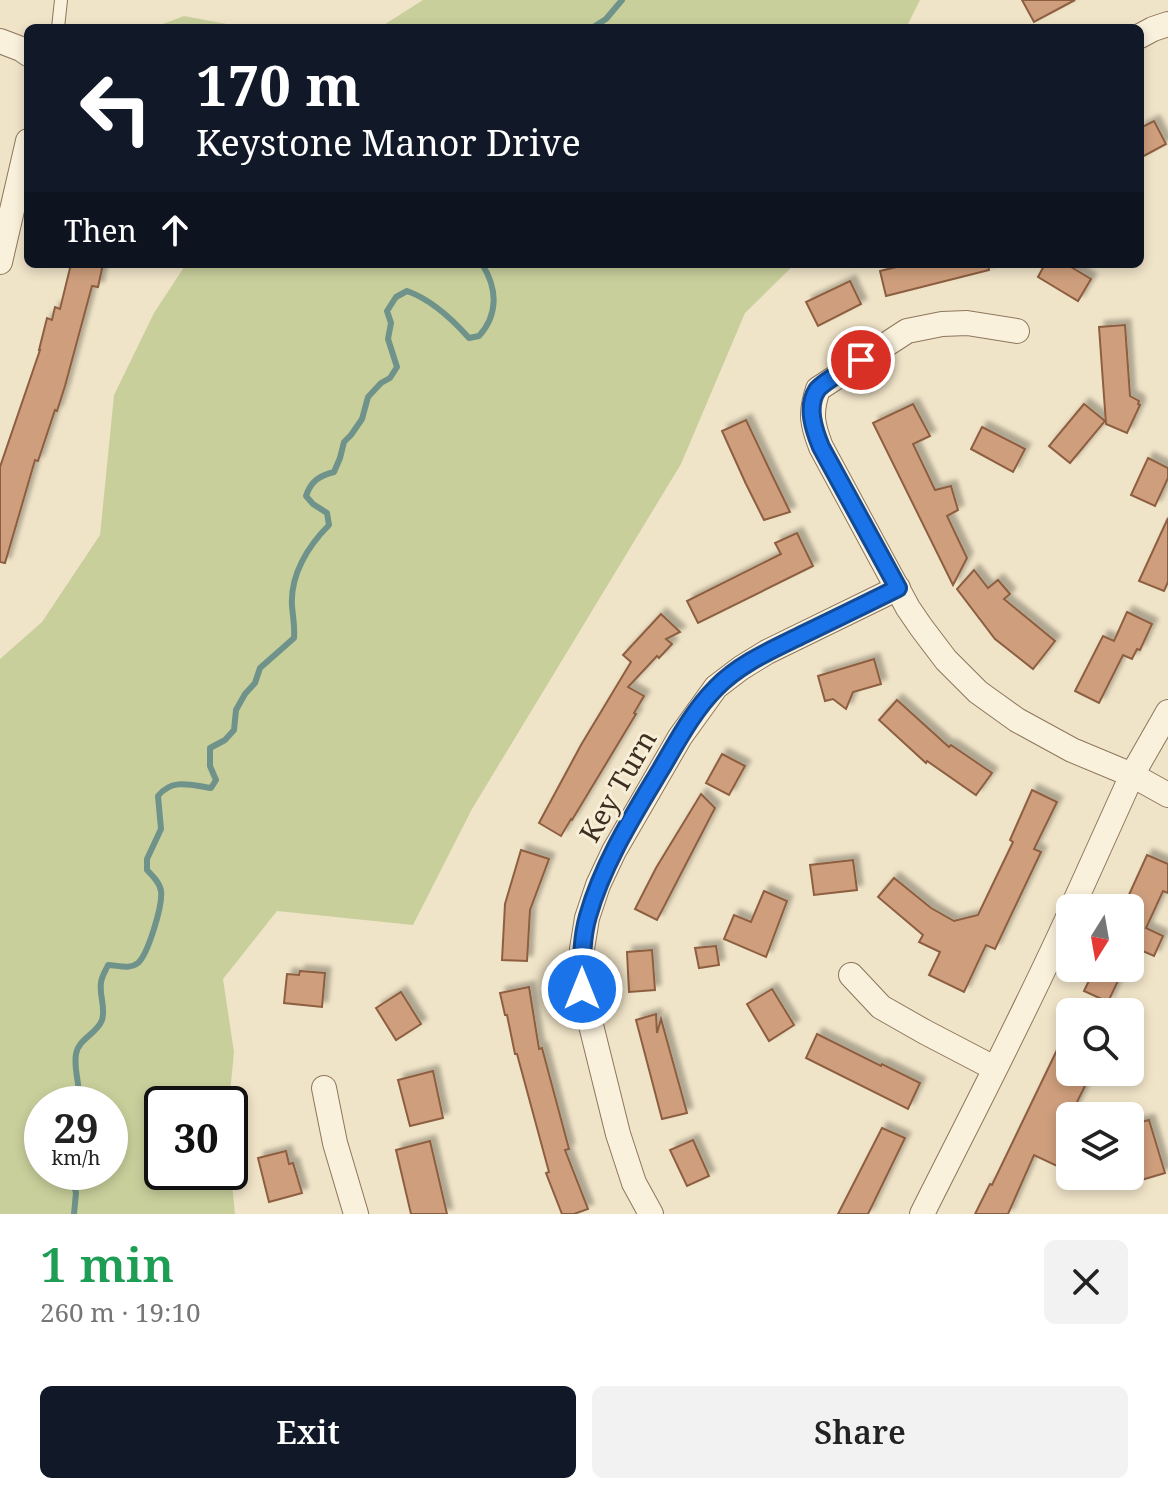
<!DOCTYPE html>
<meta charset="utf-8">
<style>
:root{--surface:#fff;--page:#f2f2f2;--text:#222;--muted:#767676;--accent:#111827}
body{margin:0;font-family:"Noto Serif",serif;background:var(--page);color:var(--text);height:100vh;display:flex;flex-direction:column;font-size:30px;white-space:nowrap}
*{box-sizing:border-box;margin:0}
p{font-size:26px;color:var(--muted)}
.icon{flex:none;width:44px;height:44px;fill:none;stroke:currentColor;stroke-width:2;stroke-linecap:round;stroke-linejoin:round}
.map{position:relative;height:1214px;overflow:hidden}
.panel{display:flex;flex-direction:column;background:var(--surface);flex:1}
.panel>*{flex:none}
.top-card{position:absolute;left:24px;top:24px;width:1120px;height:244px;border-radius:12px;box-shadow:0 4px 12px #0003;background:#111827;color:#fff;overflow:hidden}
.needle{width:52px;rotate:191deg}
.controls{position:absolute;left:1056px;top:894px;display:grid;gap:16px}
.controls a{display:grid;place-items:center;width:88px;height:88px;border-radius:12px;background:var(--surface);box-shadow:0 4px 12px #0003;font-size:40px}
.speed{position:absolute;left:24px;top:1086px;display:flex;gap:16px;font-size:40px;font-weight:700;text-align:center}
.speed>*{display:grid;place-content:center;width:104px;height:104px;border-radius:50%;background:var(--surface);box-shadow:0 4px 12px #0003;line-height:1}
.speed small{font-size:20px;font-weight:400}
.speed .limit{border:4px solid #111;border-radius:12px;background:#fff;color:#111}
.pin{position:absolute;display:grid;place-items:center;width:68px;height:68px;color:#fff;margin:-34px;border:4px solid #fff;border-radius:50%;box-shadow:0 2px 8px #0007}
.me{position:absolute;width:88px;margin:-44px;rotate:0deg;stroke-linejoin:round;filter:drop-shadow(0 0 6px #0008)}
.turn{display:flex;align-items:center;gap:28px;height:168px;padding:0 40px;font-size:36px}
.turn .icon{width:104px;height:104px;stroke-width:2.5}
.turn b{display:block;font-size:56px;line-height:68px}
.then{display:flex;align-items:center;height:76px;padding:0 40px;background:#0003;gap:16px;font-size:30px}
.round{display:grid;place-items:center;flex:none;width:84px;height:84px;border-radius:12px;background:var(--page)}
.head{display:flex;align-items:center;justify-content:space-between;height:136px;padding:0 40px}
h1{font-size:48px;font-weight:600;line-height:60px;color:#1e9e55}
.action{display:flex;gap:16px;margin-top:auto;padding:16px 40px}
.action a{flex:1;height:92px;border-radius:12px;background:var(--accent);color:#fff;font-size:32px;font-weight:600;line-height:92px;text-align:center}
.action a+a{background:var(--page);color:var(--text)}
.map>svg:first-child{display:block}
.green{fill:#c9cf9b;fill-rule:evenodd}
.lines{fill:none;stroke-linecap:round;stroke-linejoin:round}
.stream{stroke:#6f938a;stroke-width:6}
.building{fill:#cf9f7d;stroke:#8d5f41;stroke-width:2;filter:url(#shadow)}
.lane-casing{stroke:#8d765c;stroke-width:14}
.street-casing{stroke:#8d765c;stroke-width:26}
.lane{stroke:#faf1dc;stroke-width:12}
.street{stroke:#faf1dc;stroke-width:24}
.route-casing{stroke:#114b97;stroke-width:20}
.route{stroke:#1a73e8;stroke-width:14}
.labels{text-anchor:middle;stroke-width:6;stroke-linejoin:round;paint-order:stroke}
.street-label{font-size:28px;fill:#3d2e20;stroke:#f7eed8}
</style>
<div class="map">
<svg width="1168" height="1214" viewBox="0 0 1168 1214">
<defs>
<filter id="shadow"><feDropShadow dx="5.5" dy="-5.5" stdDeviation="2" flood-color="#0004"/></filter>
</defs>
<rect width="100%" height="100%" fill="#f0e4c8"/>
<g class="green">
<polygon points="423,0 920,0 906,28 379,28"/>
<polygon points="184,16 248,28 152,28"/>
<path d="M186,264H795L745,313L681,464L472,809L413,925L277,911L223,979L234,1052L229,1104H162V1172H230V1163L235,1214H0V659L42,622L100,535L114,395L154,313ZM42,1104H110V1172H42Z"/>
</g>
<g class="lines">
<g class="stream">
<polyline points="592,28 606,19 622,0"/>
<path d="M78,1104C82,1088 73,1071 76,1054C79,1038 97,1034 102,1020C106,1008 99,995 101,983C101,977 106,970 108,965C118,965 129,970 138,963C148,954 163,905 161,891C160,883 153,876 147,870V859L161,829L158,796C172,778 191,785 211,788L216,780L210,766V748L225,740L234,730L236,710L245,694L255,683L260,668L294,638C295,626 293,618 292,606C290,575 308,546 329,525L327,513L313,504L306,496C311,481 319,476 334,472L340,458L344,442L351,435L362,419L368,397L381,383L390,378L397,367L388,339L391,323L387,311L396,297L407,291C430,299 453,320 469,338L479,336C498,315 498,289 482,264"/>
<polyline points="71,1172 76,1193 74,1214"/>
</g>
</g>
<g class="building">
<polygon points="1022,0 1075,0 1034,22"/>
<polygon points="1154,121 1166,144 1140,158 1140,128"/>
<polygon points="71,264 103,264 98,287 92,286 65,386 57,411 55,410 38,461 35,460 5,563 0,562 0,467 40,350 39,350 47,318 52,320 55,307 60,309"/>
<polygon points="909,264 988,264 989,270 886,296 880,271"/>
<polygon points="1045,264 1066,264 1091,279 1078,301 1038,277"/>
<polygon points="850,281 861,304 818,326 806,302"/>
<polygon points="1125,325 1130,396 1139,401 1138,404 1140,405 1127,433 1106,424 1099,327"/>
<polygon points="913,404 930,436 913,444 935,490 951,486 958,510 947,516 967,558 953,585 873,423"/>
<polygon points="1084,404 1105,421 1070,463 1049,446"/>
<polygon points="746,420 773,477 790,512 764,520 746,484 722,431"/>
<polygon points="982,427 1025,449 1013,472 971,449"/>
<polygon points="1148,458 1168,468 1168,478 1155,506 1131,495"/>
<polygon points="1168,518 1168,582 1164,591 1139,581"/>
<polygon points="797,533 813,566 698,623 687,601 781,554 775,543"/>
<polygon points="974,570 988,588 998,580 1010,594 1004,599 1055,641 1033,669 995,639 957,589"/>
<polygon points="1127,612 1152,624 1140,650 1137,649 1132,659 1123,655 1099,703 1075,691 1103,636 1114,641"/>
<polygon points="661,614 680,632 666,639 672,644 659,658 657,656 628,687 644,696 634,713 636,714 572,820 571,819 561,836 539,823 581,745 631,662 623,655"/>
<polygon points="874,659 881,684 853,692 846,709 833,699 825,701 818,676"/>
<polygon points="897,700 949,747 951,745 992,773 976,795 927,761 926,763 879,720"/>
<polygon points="722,754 745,766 729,795 706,783"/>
<polygon points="1032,790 1057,802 1034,849 1041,852 995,949 986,945 964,992 929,975 940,952 919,942 923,935 878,897 894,878 931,908 954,921 978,915 1013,842 1010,840"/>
<polygon points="701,794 715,808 657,920 635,909 656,868"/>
<polygon points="521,850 549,859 530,910 527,961 502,960 505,904"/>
<polygon points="1147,855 1168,864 1168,893 1163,891 1146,928 1163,936 1154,956 1136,948 1130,962 1130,908 1123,908"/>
<polygon points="853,860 857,890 814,895 810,865"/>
<polygon points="764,891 787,901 766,957 724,939 734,915 751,922"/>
<polygon points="716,946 719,965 699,968 695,948"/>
<polygon points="652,950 655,990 629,992 627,952"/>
<polygon points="1095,968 1124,968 1108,1002 1084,991"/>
<polygon points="300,971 325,973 322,1007 284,1003 287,974 299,975"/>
<polygon points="529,987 539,1049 542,1048 569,1149 565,1150 588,1209 574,1214 562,1214 546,1173 549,1172 517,1054 515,1054 507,1015 505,1015 500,993"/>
<polygon points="772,989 794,1025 769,1041 747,1004"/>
<polygon points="401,992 421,1024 396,1040 376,1008"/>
<polygon points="656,1014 657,1033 661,1019 687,1113 662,1119 636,1020"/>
<polygon points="1070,1023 1070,1079 1085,1086 1070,1116 1070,1136 1057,1166 1034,1155 1008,1214 975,1214 990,1184 992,1185"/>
<polygon points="817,1034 881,1066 882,1064 920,1083 908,1109 806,1058"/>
<polygon points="433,1071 443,1118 410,1126 398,1080"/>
<polygon points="1149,1120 1165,1173 1138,1181 1130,1153 1130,1125"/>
<polygon points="882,1128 905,1138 868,1214 838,1214"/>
<polygon points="693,1140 709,1176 687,1186 670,1150"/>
<polygon points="430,1141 447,1214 411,1214 396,1150"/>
<polygon points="286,1151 289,1164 293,1163 302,1193 269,1202 258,1158"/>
</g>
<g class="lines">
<g class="lane-casing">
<polyline id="lane" points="58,28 61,0"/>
</g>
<g class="street-casing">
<g id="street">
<polyline points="1140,36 1153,29 1168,24"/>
<polyline points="0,41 21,49 28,54"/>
<polyline points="0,262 28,141"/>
<path d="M1017,331L967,323L942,324L907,331L818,389C810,413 812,424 821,447L908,608L921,627L946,660L978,692L1017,720L1072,750L1132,775L1168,795"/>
<polyline points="1072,908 1132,775 1168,712"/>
<polyline points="851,975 881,1007 925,1032 994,1068"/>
<polyline points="324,1088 335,1143 356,1214"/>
<polyline points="651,1214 634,1183 618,1134 582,989 582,949 587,918 598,885 614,851 680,737 716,687 741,668 767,652 898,588"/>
<path d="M922,1214C972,1114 1024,1015 1070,913"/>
</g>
</g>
<use href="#lane" class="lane"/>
<use href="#street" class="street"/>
</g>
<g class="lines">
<g class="route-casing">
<path id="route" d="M582,989C582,965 581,940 588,916C603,863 633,816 661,769C677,742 693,711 716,688C740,663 774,649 804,634C835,619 866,604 898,588L821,447C814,430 806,407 817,390C823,382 851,366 861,360"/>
</g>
<use href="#route" class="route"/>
</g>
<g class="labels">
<g class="street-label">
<text transform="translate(618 786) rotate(-60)" y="10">Key Turn</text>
</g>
</g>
</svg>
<div class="controls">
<a><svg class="needle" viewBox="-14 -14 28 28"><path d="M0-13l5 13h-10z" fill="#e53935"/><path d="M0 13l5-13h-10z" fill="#767676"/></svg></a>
<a><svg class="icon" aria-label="search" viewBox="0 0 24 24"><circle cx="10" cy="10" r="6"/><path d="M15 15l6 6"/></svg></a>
<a><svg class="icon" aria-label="layers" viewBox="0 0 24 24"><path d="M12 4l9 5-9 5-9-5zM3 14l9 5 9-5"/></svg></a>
</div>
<div class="speed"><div>29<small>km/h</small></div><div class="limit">30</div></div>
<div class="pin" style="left:861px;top:360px;background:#d93025"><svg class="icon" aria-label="arrive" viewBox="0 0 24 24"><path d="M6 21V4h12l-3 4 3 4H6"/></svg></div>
<svg class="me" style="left:582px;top:989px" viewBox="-20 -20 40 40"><circle r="17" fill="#1a73e8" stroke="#fff" stroke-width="3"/><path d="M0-11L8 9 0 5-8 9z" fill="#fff"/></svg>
<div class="top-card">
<div class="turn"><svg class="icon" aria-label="left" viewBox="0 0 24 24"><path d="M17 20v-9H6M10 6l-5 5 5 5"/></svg><div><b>170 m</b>Keystone Manor Drive</div></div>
<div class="then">Then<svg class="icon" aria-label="ahead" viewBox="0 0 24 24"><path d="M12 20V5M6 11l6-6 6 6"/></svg></div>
</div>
</div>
<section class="panel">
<div class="head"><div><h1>1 min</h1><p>260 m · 19:10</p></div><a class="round"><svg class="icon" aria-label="close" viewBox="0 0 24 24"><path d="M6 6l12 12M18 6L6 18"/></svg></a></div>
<div class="action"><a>Exit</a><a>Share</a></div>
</section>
